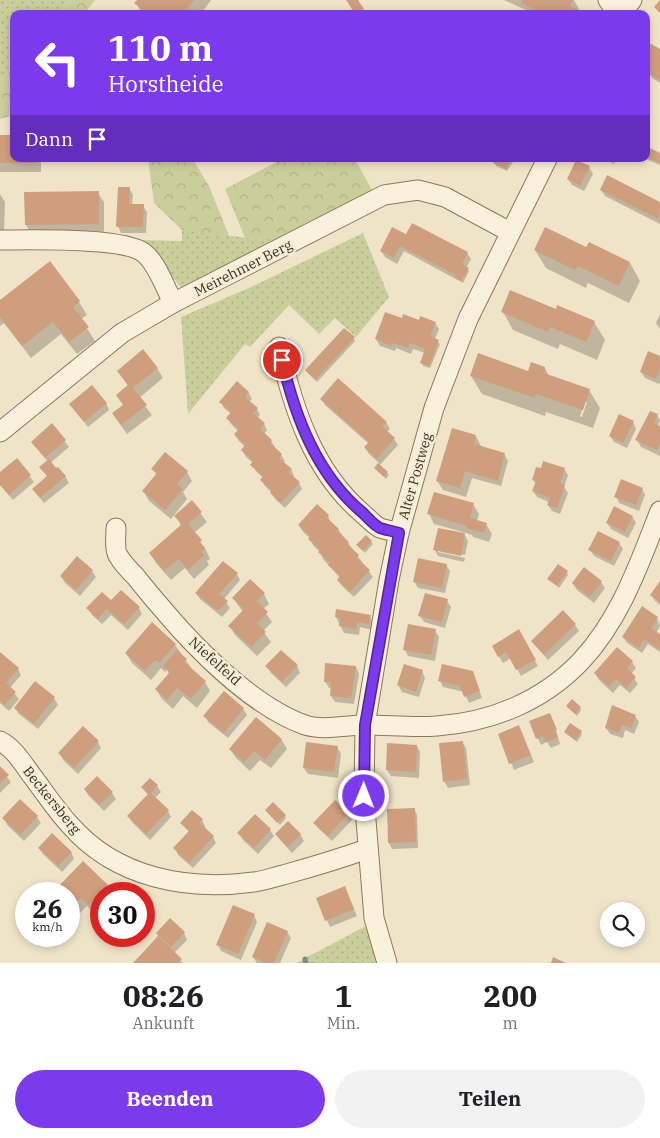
<!DOCTYPE html>
<html lang="de">
<style>
:root{--surface:#fff;--page:#f2f2f2;--text:#202124;--muted:#757577;--accent:#7c3aed}
body{margin:0;font-family:"IBM Plex Serif",serif;background:var(--page);color:var(--text);height:100vh;display:flex;flex-direction:column;font-size:19px;white-space:nowrap}
*{box-sizing:border-box;margin:0}
p{font-size:16px;color:var(--muted)}
.icon{flex:none;width:28px;height:28px;fill:none;stroke:currentColor;stroke-width:2;stroke-linecap:round;stroke-linejoin:round}
.map{position:relative;height:963px;overflow:hidden}
.panel{display:flex;flex-direction:column;background:var(--surface);flex:1}
.panel>*{flex:none}
.top-card{position:absolute;left:10px;top:10px;width:640px;height:152px;border-radius:10px;box-shadow:0 2px 8px #0003;background:#7c3aed;color:#fff;overflow:hidden}
.tools{position:absolute;left:600px;top:902px;display:grid;gap:10px}
.tools a{display:grid;place-items:center;width:45px;height:45px;border-radius:50%;background:var(--surface);box-shadow:0 2px 8px #0003;font-size:25px}
.speed{position:absolute;left:15px;top:882px;display:flex;gap:10px;font-size:25px;font-weight:700;text-align:center}
.speed>*{display:grid;place-content:center;width:65px;height:65px;border-radius:50%;background:var(--surface);box-shadow:0 2px 8px #0003;line-height:1}
.speed small{font-size:12px;font-weight:400}
.speed .limit{border:8px solid #d22;background:#fff;color:#111}
.pin{position:absolute;display:grid;place-items:center;width:42px;height:42px;color:#fff;margin:-21px;border:2px solid #fff;border-radius:50%;box-shadow:0 1px 5px #0007}
.me{position:absolute;width:55px;margin:-28px;rotate:1deg;stroke-linejoin:round;filter:drop-shadow(0 0 4px #0008)}
.turn{display:flex;align-items:center;gap:18px;height:105px;padding:0 15px;font-size:22px}
.turn .icon{width:65px;height:65px;stroke-width:2.5}
.turn b{display:block;font-size:35px;line-height:42px}
.then{display:flex;align-items:center;height:48px;padding:0 15px;background:#0003;gap:10px;font-size:19px}
.eta{display:flex;justify-content:space-evenly;align-items:center;height:85px;text-align:center}
.eta b{font-size:30px;font-weight:700;line-height:35px}
.button{display:flex;gap:10px;margin-top:auto;padding:10px 15px}
.button a{flex:1;height:58px;border-radius:30px;background:var(--accent);color:#fff;font-size:20px;font-weight:700;line-height:58px;text-align:center}
.button a+a{background:var(--page);color:var(--text)}
.map>svg:first-child{display:block}
.grass{fill:url(#grass-dots)}
.forest{fill:url(#forest-crowns)}
.shadow{fill:#0003;fill-rule:evenodd}
.lines{fill:none;stroke-linecap:round;stroke-linejoin:round}
.stream{stroke:#6f938a;stroke-width:5}
.building{fill:#cf9f7d}
.minor-casing{stroke:#8d765c;stroke-width:21}
.minor{stroke:#faf1dc;stroke-width:19}
.route-casing{stroke:#51269a;stroke-width:12}
.route{stroke:#7c3aed;stroke-width:9}
.labels{text-anchor:middle;stroke-width:5;stroke-linejoin:round;paint-order:stroke}
.street-label{font-size:14px;fill:#3d2e20;stroke:#f7eed8}
</style>
<div class="map">
<svg width="660" height="963" viewBox="0 0 660 963">
<defs>
<pattern id="grass-dots" width="8" height="8" patternUnits="userSpaceOnUse" patternTransform="scale(1.25)"><rect width="8" height="8" fill="#c9cf9b"/><path d="M2 2h.1M6 6h.1" fill="none" stroke="#aeb285" stroke-width="1.8" stroke-linecap="round"/></pattern>
<pattern id="forest-crowns" width="20" height="18" patternUnits="userSpaceOnUse" patternTransform="scale(1.25)"><rect width="20" height="18" fill="#c9cf9b"/><path d="M2 6a3 3 0 1 1 6 0M12 15a3 3 0 1 1 6 0" fill="none" stroke="#aeb285"/></pattern>
</defs>
<rect width="100%" height="100%" fill="#f0e4c8"/>
<g class="grass">
<polygon points="0,0 71,0 59,14 14,14 14,66 0,82"/>
<polygon points="182,230 275,241 183,290 143,240 182,241"/>
<polygon points="363,233 389,297 356,337 335,318 319,334 289,305 250,347 245,344 188,414 181,317 249,288"/>
<polygon points="366,926 380,963 296,963"/>
</g>
<g class="forest">
<polygon points="71,0 95,0 84,14 59,14"/>
<polygon points="14,66 14,115 0,119 0,82"/>
<polygon points="148,159 193,159 209,186 229,236 182,230 154,203"/>
<polygon points="282,159 355,159 372,190 275,241 245,238 225,189"/>
</g>
<g class="shadow">
<polygon points="138,0 211,0 201,14 142,14 136,3"/>
<polygon points="348,0 357,0 365,13 356,14"/>
<polygon points="504,0 574,0 582,14 529,14 528,11"/>
<polygon points="646,42 660,50 660,83 652,78 647,70 646,72"/>
<polygon points="0,136 14,159 41,159 41,172 0,172"/>
<polygon points="646,147 660,154 660,165 646,159"/>
<polygon points="497,159 515,159 507,171 496,166 495,163"/>
<polygon points="603,159 617,159 614,164"/>
<polygon points="589,167 593,174 584,191 572,185 568,179"/>
<polygon points="607,177 660,203 660,224 605,196 601,190"/>
<polygon points="129,188 133,195 132,205 143,206 147,212 146,233 121,233 118,226"/>
<polygon points="98,193 104,202 104,234 32,235 26,225 26,194"/>
<polygon points="0,194 5,202 4,233 0,233"/>
<polygon points="407,236 467,253 471,259 466,268 469,271 463,283 404,251 397,264 385,257 381,251"/>
<polygon points="590,244 630,263 640,281 629,303 588,283 586,288 546,268 535,250 587,249"/>
<polygon points="50,263 79,302 87,315 81,319 95,341 77,354 61,334 31,358 4,323 0,326 0,301"/>
<polygon points="556,311 594,322 605,340 597,360 560,344 558,349 513,330 503,312"/>
<polygon points="660,314 660,329 656,323"/>
<polygon points="402,320 435,323 439,329 435,339 440,344 430,368 423,366 422,363 425,353 413,349 411,354 396,348 395,351 380,346 376,339"/>
<polygon points="354,338 355,341 317,382 306,371"/>
<polygon points="660,358 660,383 659,384 645,378 641,372"/>
<polygon points="157,368 163,378 139,398 152,415 127,434 113,414 124,406 128,386 118,371"/>
<path d="M545,368L549,376L589,390L600,408L593,428L546,412L545,416L482,394L471,376L529,372ZM585,402H587L582,417L580,416Z"/>
<polygon points="248,392 252,399 249,402 257,409 260,415 257,418 264,424 267,430 264,434 271,441 275,447 274,448 281,455 285,461 283,463 291,469 294,476 293,477 299,483 302,489 285,508 275,499 272,493 265,486 261,480 263,478 256,471 252,465 253,463 246,457 242,450 245,447 239,441 235,435 238,431 231,424 227,418 231,414 224,408 221,402"/>
<polygon points="322,399 386,422 390,429 387,432 394,439 398,445 379,466 389,475 386,479 375,468 379,463 369,454 365,448 369,444 325,405"/>
<polygon points="106,403 109,410 88,427 71,405"/>
<polygon points="657,415 660,420 658,427 660,428 660,456 641,447 637,440"/>
<polygon points="633,422 636,429 627,448 614,442 610,436"/>
<polygon points="52,425 69,447 50,463 65,476 69,483 44,503 33,489 48,477 45,473 48,462 32,442"/>
<polygon points="476,436 481,446 504,454 508,461 501,486 472,478 466,497 443,490 437,481"/>
<polygon points="17,460 34,482 13,500 0,485 0,474"/>
<polygon points="153,469 187,472 192,481 183,492 187,499 171,519 149,501 144,492 157,476"/>
<polygon points="564,469 568,475 564,487 568,493 560,514 552,511 548,505 549,502 537,497 533,491 536,484 533,480"/>
<polygon points="642,489 645,495 639,511 619,503 616,496"/>
<polygon points="192,502 207,522 194,533 206,550 210,559 207,561 209,565 194,579 185,568 171,580 156,563 150,553 181,526 176,516"/>
<polygon points="473,504 479,514 477,521 486,524 492,534 489,542 473,537 472,535 463,532 468,541 465,555 438,550 438,552 465,558 464,562 438,556 435,550 462,534 463,532 434,524 429,514"/>
<polygon points="328,516 331,523 338,529 373,577 354,597 342,586 338,580 340,578 323,559 320,552 313,545 310,538 303,532 299,525"/>
<polygon points="632,516 636,523 628,538 611,529 607,523"/>
<polygon points="371,541 373,544 365,553 358,545"/>
<polygon points="619,543 623,549 614,566 594,556 590,550"/>
<polygon points="77,558 92,571 96,577 80,596 65,583 61,576"/>
<polygon points="446,565 450,571 445,593 418,588 414,581"/>
<polygon points="567,572 568,575 559,588 549,579"/>
<polygon points="237,574 240,580 224,599 230,608 222,617 200,599 196,593"/>
<polygon points="601,582 605,588 594,603 577,590 573,584"/>
<polygon points="660,583 660,605 655,601 651,595"/>
<polygon points="264,594 269,604 263,609 272,622 263,631 271,642 257,656 235,635 230,626 243,612 233,598"/>
<polygon points="447,601 451,607 445,628 424,622 420,616"/>
<polygon points="111,602 139,608 142,614 128,630 111,615 102,624 92,615 88,608"/>
<polygon points="336,617 370,617 374,623 372,630 360,627 359,635 344,633"/>
<polygon points="657,618 660,626 656,633 660,635 660,652 648,644 642,653 627,643 623,637"/>
<polygon points="152,624 175,645 192,669 205,682 210,691 197,708 183,696 173,709 162,699 156,689 169,674 167,670 165,672 161,668 151,680 132,663 126,653"/>
<polygon points="575,625 579,631 548,660 532,641"/>
<polygon points="435,631 439,637 435,661 408,656 405,650"/>
<polygon points="519,631 538,666 521,676 511,658 503,663 493,647"/>
<polygon points="0,654 18,669 21,675 10,688 19,699 9,711 0,703"/>
<polygon points="632,662 636,668 631,674 638,684 630,693 620,685 613,693 599,680 595,673"/>
<polygon points="267,666 297,666 300,673 286,687 271,673"/>
<polygon points="356,667 359,674 354,704 335,702 331,696 332,688 329,688 325,681"/>
<polygon points="422,671 425,678 419,697 402,692 398,685"/>
<polygon points="472,672 482,698 469,703 464,692 443,687 440,681"/>
<polygon points="224,693 243,709 247,715 228,738 208,722 205,716"/>
<polygon points="54,698 58,705 38,729 19,714 15,708"/>
<polygon points="568,706 580,708 581,710 577,716"/>
<polygon points="635,716 639,722 634,734 625,730 623,738 610,734 606,728"/>
<polygon points="553,720 560,744 551,748 547,742 541,745 530,722"/>
<polygon points="519,727 534,762 514,770 499,735"/>
<polygon points="565,732 581,732 582,734 577,742"/>
<polygon points="281,739 287,749 271,768 260,760 250,771 236,758 230,749"/>
<polygon points="98,742 101,748 78,774 63,760 60,754"/>
<polygon points="462,742 466,748 470,785 448,788 444,781"/>
<polygon points="417,746 420,752 419,778 391,776 387,770"/>
<polygon points="337,747 341,754 338,778 308,774 304,768"/>
<polygon points="0,768 11,782 0,793"/>
<polygon points="157,786 161,792 155,798 168,811 171,817 150,840 132,822 128,816 148,795 143,788"/>
<polygon points="85,790 112,793 116,799 104,811 89,796"/>
<polygon points="20,801 37,817 41,823 24,841 7,825 4,818"/>
<polygon points="414,809 417,815 418,848 392,849 389,843"/>
<polygon points="266,810 285,816 286,818 280,825"/>
<polygon points="348,813 352,820 332,841 319,829 315,823"/>
<polygon points="255,816 270,830 274,836 258,854 243,840 239,833"/>
<polygon points="202,820 205,826 204,828 213,837 216,843 193,868 178,855 175,848 189,832 182,823"/>
<polygon points="276,834 300,834 304,841 292,853 280,840"/>
<polygon points="39,848 71,852 74,859 62,872 43,854"/>
<polygon points="108,885 112,894 101,894 101,907 95,914 87,906 78,915 69,906 69,894 59,894 57,891"/>
<polygon points="345,888 357,916 330,927 318,899"/>
<polygon points="254,915 257,922 241,960 221,951 218,945"/>
<polygon points="287,932 291,938 280,963 257,963 253,957"/>
<polygon points="157,933 184,933 187,940 174,953 183,963 135,963 158,938"/>
<polygon points="105,936 117,936 112,942"/>
</g>
<g class="lines">
<polyline class="stream" points="305,959 306,963"/>
</g>
<g class="building">
<polygon points="137,0 194,0 183,14 148,14 134,3"/>
<polygon points="346,0 358,0 364,9 355,14"/>
<polygon points="523,0 573,0 570,6 580,11 579,14 544,14 521,3"/>
<polygon points="660,0 660,13 654,7"/>
<polygon points="646,41 660,49 660,80 647,72 651,65 646,63"/>
<polygon points="0,135 14,135 14,159 36,159 36,163 0,163"/>
<polygon points="646,146 660,153 659,163 646,157"/>
<polygon points="495,159 511,159 506,169 493,163"/>
<polygon points="576,160 590,166 580,186 567,179"/>
<polygon points="607,175 660,202 659,219 600,190"/>
<polygon points="118,187 130,187 129,204 144,204 143,227 116,227"/>
<polygon points="99,191 99,224 25,225 24,192"/>
<polygon points="412,223 468,252 462,264 469,268 461,281 455,278 456,275 400,246 394,258 380,251 392,227 406,234"/>
<polygon points="545,227 586,247 589,242 630,262 619,286 578,266 575,270 534,250"/>
<polygon points="50,261 80,301 73,307 89,327 69,342 53,322 22,346 0,317 0,300"/>
<polygon points="510,290 556,309 557,305 595,321 586,342 550,327 548,332 501,312"/>
<polygon points="385,312 402,318 403,314 419,320 420,316 436,322 430,336 439,340 429,366 420,363 425,349 410,343 408,348 392,343 391,346 375,339"/>
<polygon points="344,328 355,337 315,380 305,370"/>
<polygon points="143,349 158,368 133,388 147,405 121,425 112,413 123,405 116,395 128,385 117,371"/>
<polygon points="648,351 660,356 660,369 656,379 640,372"/>
<polygon points="478,353 528,371 531,362 545,367 544,373 590,389 583,410 536,394 535,398 470,376"/>
<polygon points="338,378 387,422 382,426 395,438 377,459 364,447 369,442 320,399"/>
<polygon points="237,381 249,392 245,397 258,408 253,413 265,423 260,429 272,440 270,443 282,454 279,458 292,469 288,472 300,482 281,503 270,493 272,491 260,480 263,476 250,465 253,461 241,450 245,445 234,434 239,429 226,418 231,412 219,402"/>
<polygon points="92,385 107,403 84,422 69,404"/>
<polygon points="650,411 658,414 654,423 660,426 660,444 657,450 635,440"/>
<polygon points="619,414 634,421 623,443 609,436"/>
<polygon points="52,423 66,440 45,458 31,442"/>
<polygon points="452,428 476,435 474,444 505,453 498,481 465,471 460,488 436,481"/>
<polygon points="165,452 188,471 177,484 183,489 165,510 142,491 157,473 151,469"/>
<polygon points="17,458 31,475 9,495 0,485 0,472"/>
<polygon points="49,459 56,468 58,467 66,476 40,498 32,489 47,476 39,467"/>
<polygon points="543,461 565,468 560,483 565,485 557,508 547,505 550,498 532,491 536,481 532,480 536,467 541,468"/>
<polygon points="378,463 388,472 384,477 374,468"/>
<polygon points="621,479 643,488 636,505 614,497"/>
<polygon points="434,492 474,503 470,518 487,523 484,533 466,528 467,526 427,514"/>
<polygon points="192,500 202,512 188,524 202,540 200,542 205,548 202,552 204,555 188,570 179,559 164,571 149,553 182,524 174,516"/>
<polygon points="317,504 329,515 327,518 339,529 337,531 349,542 347,544 359,555 357,558 370,570 350,592 337,580 340,576 328,565 330,563 318,552 320,550 308,539 310,536 298,525"/>
<polygon points="614,506 633,516 625,532 606,523"/>
<polygon points="438,528 465,533 461,556 433,550"/>
<polygon points="598,531 620,542 611,561 588,550"/>
<polygon points="366,535 372,541 363,551 356,545"/>
<polygon points="77,556 93,570 76,590 60,576"/>
<polygon points="418,558 447,564 442,588 413,582"/>
<polygon points="223,561 238,573 219,594 228,601 218,611 195,593"/>
<polygon points="558,564 568,571 557,586 547,579"/>
<polygon points="584,567 602,581 590,597 572,583"/>
<polygon points="250,579 265,593 257,601 268,612 257,623 266,632 251,647 228,626 244,609 232,598"/>
<polygon points="660,581 660,602 650,595"/>
<polygon points="121,590 140,607 124,624 107,609 98,619 86,608 102,592 111,600"/>
<polygon points="425,593 448,599 442,622 418,616"/>
<polygon points="642,606 658,617 651,628 660,634 660,649 644,639 639,648 622,637"/>
<polygon points="336,609 371,615 369,624 357,622 356,629 339,626 340,618 335,617"/>
<polygon points="563,610 576,624 544,655 531,641"/>
<polygon points="152,622 176,644 159,663 155,660 145,671 125,653"/>
<polygon points="408,624 436,629 431,655 403,650"/>
<polygon points="519,629 536,660 516,670 506,652 498,657 492,646"/>
<polygon points="617,647 633,661 627,668 636,677 626,688 616,679 609,687 594,673"/>
<polygon points="177,650 187,659 184,662 206,681 191,699 177,688 167,700 155,689 170,672 163,666"/>
<polygon points="281,650 298,665 282,682 265,666"/>
<polygon points="0,652 19,668 6,683 16,692 5,705 0,701"/>
<polygon points="325,663 356,666 351,698 330,696 331,682 324,682"/>
<polygon points="404,664 423,670 416,692 397,685"/>
<polygon points="442,664 473,671 480,691 464,697 460,686 438,681"/>
<polygon points="35,681 55,697 34,724 14,708"/>
<polygon points="224,691 244,708 224,733 203,716"/>
<polygon points="572,699 581,707 575,714 566,706"/>
<polygon points="612,705 636,715 631,728 622,725 619,733 605,728"/>
<polygon points="550,713 557,730 555,731 558,737 546,742 543,736 536,739 529,721"/>
<polygon points="256,717 282,739 265,760 254,751 244,762 229,749"/>
<polygon points="570,723 582,731 575,740 564,732"/>
<polygon points="519,725 531,755 509,764 498,734"/>
<polygon points="83,726 99,741 74,768 58,753"/>
<polygon points="463,741 467,779 443,782 439,743"/>
<polygon points="306,742 338,746 334,772 303,768"/>
<polygon points="387,743 417,745 416,772 386,770"/>
<polygon points="0,766 9,775 0,783"/>
<polygon points="97,776 113,792 99,805 84,789"/>
<polygon points="150,778 158,785 151,793 169,810 146,834 127,816 148,794 141,787"/>
<polygon points="20,799 38,816 20,835 2,818"/>
<polygon points="335,800 349,813 328,836 313,823"/>
<polygon points="273,802 286,815 277,823 265,810"/>
<polygon points="415,808 416,842 388,843 387,809"/>
<polygon points="192,810 203,819 200,823 214,836 189,863 173,848 189,831 180,823"/>
<polygon points="255,814 271,829 254,848 237,833"/>
<polygon points="288,821 301,834 288,847 275,834"/>
<polygon points="52,833 72,852 58,866 38,848"/>
<polygon points="83,861 108,885 88,905 80,898 72,907 69,903 69,894 59,894 55,890"/>
<polygon points="345,886 354,909 325,921 316,898"/>
<polygon points="233,905 255,914 238,954 216,945"/>
<polygon points="101,913 101,931 92,922"/>
<polygon points="170,918 185,932 171,947 156,933"/>
<polygon points="267,922 288,931 274,963 267,963 252,957"/>
<polygon points="158,936 182,959 178,963 133,963"/>
<polygon points="553,957 566,963 551,963"/>
</g>
<g class="lines">
<g class="minor-casing">
<g id="minor">
<polyline points="608,0 618,14"/>
<polyline points="621,14 632,0"/>
<path d="M0,240C30,240 124,237 144,253C157,263 166,289 173,303"/>
<path d="M279,347C293,408 313,471 362,513C368,518 374,525 380,528C386,530 393,531 399,533"/>
<polyline points="0,432 122,333 173,303 384,195 418,190 445,197 510,232"/>
<path d="M116,528C116,536 114,551 119,557C123,564 130,571 136,577C150,595 165,612 180,629C212,664 260,709 305,725C324,731 346,725 365,725C389,725 413,728 437,726C492,722 543,701 581,661C621,618 639,564 660,511"/>
<path d="M0,741C15,749 23,764 33,777C45,793 56,810 70,825C116,878 187,891 254,882C264,881 274,877 283,875C312,867 339,859 367,849"/>
<polyline points="387,963 374,918 364,796 365,725 389,580 399,533 434,408 468,319 547,159"/>
</g>
</g>
<use href="#minor" class="minor"/>
</g>
<g class="lines">
<g class="route-casing">
<path id="route" d="M282,360C295,417 317,475 363,513C368,518 374,525 380,528C386,530 393,531 399,533L365,725L364,796"/>
</g>
<use href="#route" class="route"/>
</g>
<g class="labels">
<g class="street-label">
<text transform="translate(243 268) rotate(-27)" y="5">Meirehmer Berg</text>
<text transform="translate(415 476) rotate(-74)" y="5">Alter Postweg</text>
<text transform="translate(215 661) rotate(42)" y="5">Niefelfeld</text>
<text transform="translate(52 800) rotate(51)" y="5">Beckersberg</text>
</g>
</g>
</svg>
<div class="tools">
<a><svg class="icon" aria-label="search" viewBox="0 0 24 24"><circle cx="10" cy="10" r="6"/><path d="M15 15l6 6"/></svg></a>
</div>
<div class="speed"><div>26<small>km/h</small></div><div class="limit">30</div></div>
<div class="pin" style="left:282px;top:360px;background:#d93025"><svg class="icon" aria-label="arrive" viewBox="0 0 24 24"><path d="M6 21V4h12l-3 4 3 4H6"/></svg></div>
<svg class="me" style="left:364px;top:796px" viewBox="-20 -20 40 40"><circle r="17" fill="#7c3aed" stroke="#fff" stroke-width="3"/><path d="M0-11L8 9 0 5-8 9z" fill="#fff"/></svg>
<div class="top-card">
<div class="turn"><svg class="icon" aria-label="left" viewBox="0 0 24 24"><path d="M17 20v-9H6M10 6l-5 5 5 5"/></svg><div><b>110 m</b>Horstheide</div></div>
<div class="then">Dann<svg class="icon" aria-label="arrive" viewBox="0 0 24 24"><path d="M6 21V4h12l-3 4 3 4H6"/></svg></div>
</div>
</div>
<section class="panel">
<div class="eta">
<div><b>08:26</b><p>Ankunft</p></div>
<div><b>1</b><p>Min.</p></div>
<div><b>200</b><p>m</p></div>
</div>
<div class="button"><a>Beenden</a><a>Teilen</a></div>
</section>
